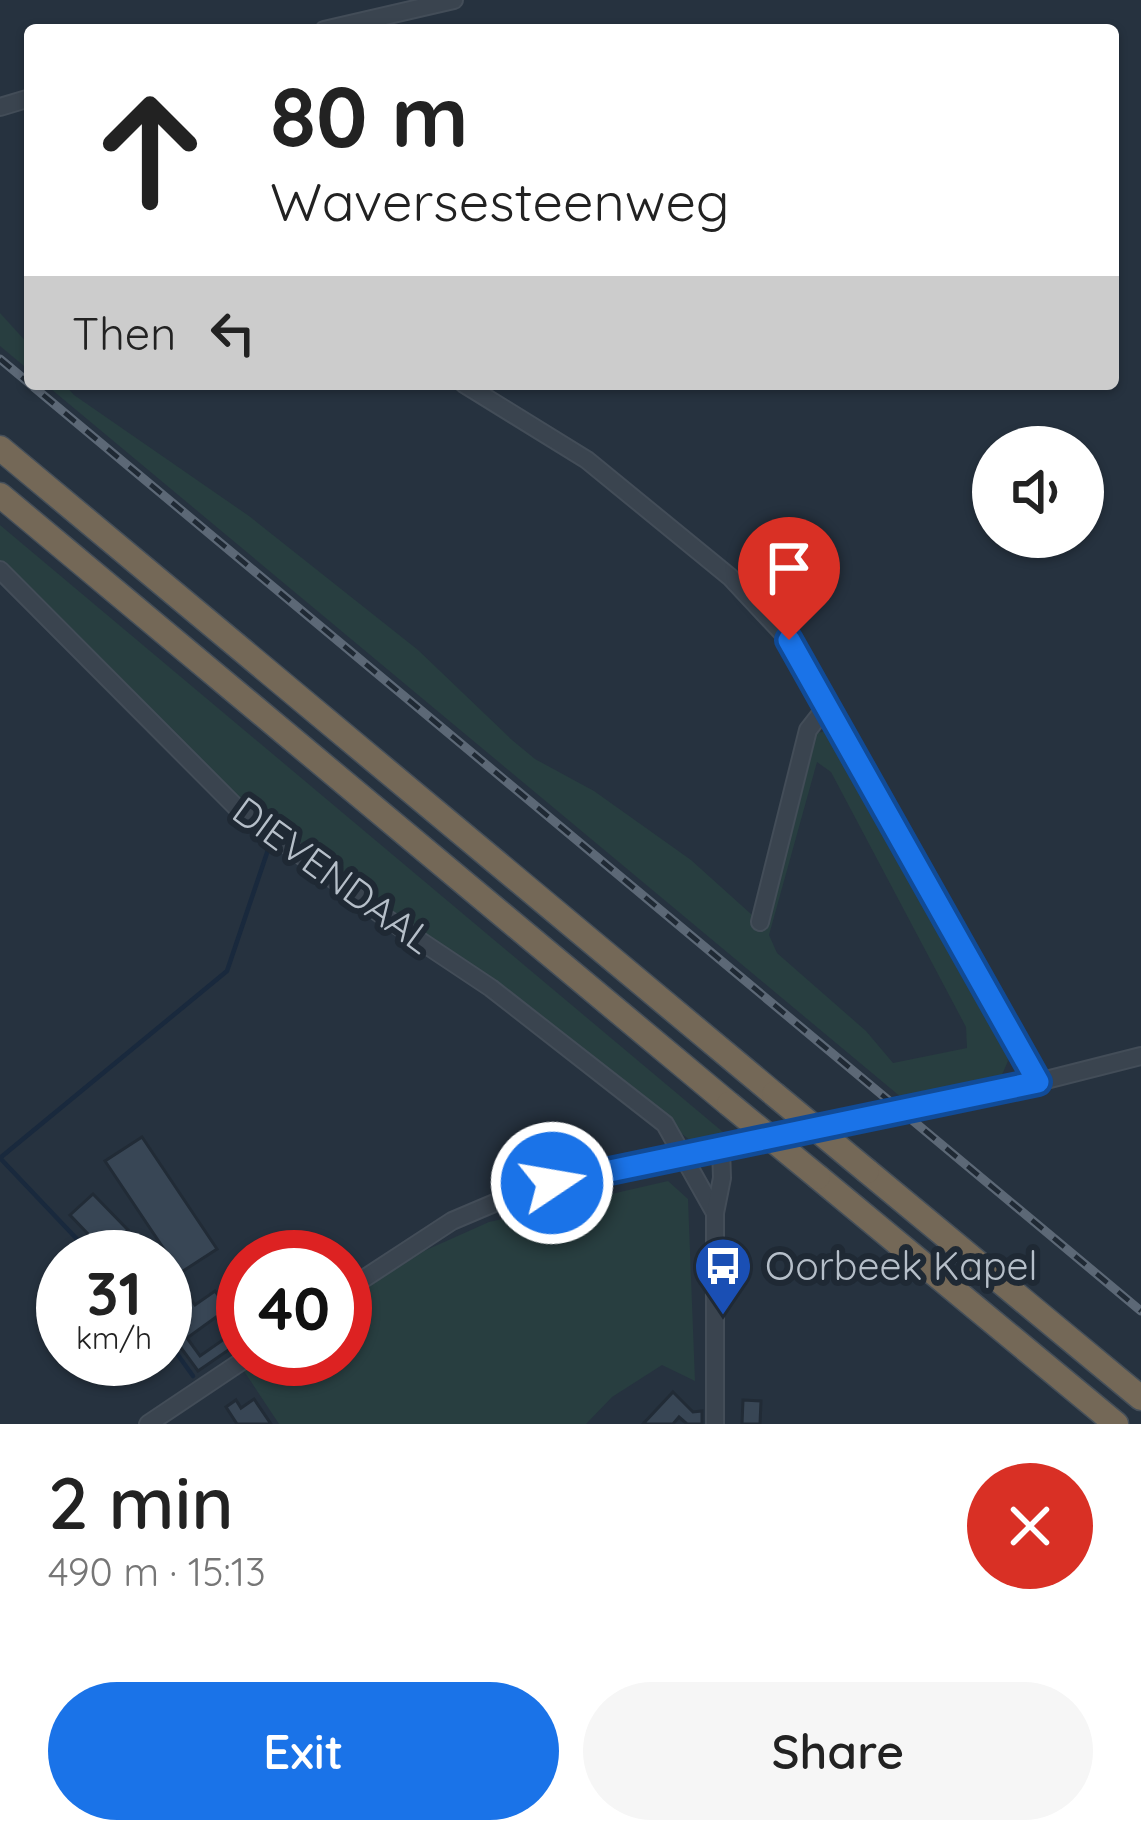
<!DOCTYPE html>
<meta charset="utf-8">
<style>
:root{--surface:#fff;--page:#f6f6f6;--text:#222;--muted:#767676;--accent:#1a73e8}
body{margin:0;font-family:Quicksand,sans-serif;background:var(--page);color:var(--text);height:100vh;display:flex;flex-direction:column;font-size:45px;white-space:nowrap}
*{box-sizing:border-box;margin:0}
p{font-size:39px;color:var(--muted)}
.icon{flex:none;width:66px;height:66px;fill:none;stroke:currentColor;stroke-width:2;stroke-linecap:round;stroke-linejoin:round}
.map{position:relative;height:1424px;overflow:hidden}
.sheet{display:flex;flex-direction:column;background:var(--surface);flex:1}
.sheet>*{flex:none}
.guide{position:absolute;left:24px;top:24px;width:1095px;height:366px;border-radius:12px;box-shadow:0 3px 9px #0004;background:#fff;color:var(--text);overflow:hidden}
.controls{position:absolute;left:972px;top:426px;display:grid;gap:24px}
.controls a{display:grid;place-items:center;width:132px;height:132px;border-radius:50%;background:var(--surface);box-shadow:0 3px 9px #0004;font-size:60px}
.speed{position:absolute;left:36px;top:1230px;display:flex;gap:24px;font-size:60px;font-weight:700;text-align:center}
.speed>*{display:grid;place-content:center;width:156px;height:156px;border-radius:50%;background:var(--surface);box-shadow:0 3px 9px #0004;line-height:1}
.speed small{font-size:30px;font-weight:400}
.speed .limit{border:18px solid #d22;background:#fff;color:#111}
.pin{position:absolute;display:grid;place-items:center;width:102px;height:102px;color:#fff;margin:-123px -51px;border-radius:50% 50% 50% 0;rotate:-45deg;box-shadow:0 0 12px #0007}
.pin .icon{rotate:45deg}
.me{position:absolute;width:132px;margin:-66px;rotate:78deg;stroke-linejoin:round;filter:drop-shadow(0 0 9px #0008)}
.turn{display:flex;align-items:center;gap:42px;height:252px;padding:0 48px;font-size:54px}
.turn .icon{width:156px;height:156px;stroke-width:2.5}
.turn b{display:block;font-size:84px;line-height:102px}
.then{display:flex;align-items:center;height:114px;padding:0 48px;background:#0003;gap:24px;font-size:45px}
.round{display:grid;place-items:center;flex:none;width:126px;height:126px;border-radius:63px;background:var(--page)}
.head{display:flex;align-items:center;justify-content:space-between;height:204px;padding:0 48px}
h1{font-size:72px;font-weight:600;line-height:90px}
.cta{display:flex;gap:24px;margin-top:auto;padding:24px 48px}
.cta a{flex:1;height:138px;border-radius:72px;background:var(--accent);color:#fff;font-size:48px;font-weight:600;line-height:138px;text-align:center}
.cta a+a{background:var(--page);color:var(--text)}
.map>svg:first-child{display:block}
.green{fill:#283e40;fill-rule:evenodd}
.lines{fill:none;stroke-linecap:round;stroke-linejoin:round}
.stream{stroke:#19293d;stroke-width:4.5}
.building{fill:#384655;stroke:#212b36;stroke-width:3;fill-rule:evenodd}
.minor-casing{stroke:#434d58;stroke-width:20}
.highway-casing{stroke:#454f59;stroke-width:27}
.minor{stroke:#3a444f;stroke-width:16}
.highway{stroke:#746857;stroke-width:24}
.rail-casing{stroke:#5c6876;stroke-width:9}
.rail{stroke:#1f2934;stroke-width:4.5;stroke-dasharray:14;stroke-linecap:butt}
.highway-bridge-casing{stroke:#454f59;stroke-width:27;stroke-linecap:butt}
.highway-bridge{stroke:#746857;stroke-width:24}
.route-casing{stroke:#114b97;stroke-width:30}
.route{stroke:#1a73e8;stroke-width:21}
.labels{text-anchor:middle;stroke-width:12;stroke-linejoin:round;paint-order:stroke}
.street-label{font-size:39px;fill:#b6bfc9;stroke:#1f2934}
.poi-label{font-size:39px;fill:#b6bfc9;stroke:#1f2934;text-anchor:start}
</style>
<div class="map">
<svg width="1141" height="1424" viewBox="0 0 1141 1424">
<rect width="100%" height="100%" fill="#26323f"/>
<g class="green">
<polygon points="0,313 30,346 30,371 0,346"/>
<path d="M45,384H64L74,395L249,516L418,650L512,740L535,759L594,791L691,860L761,923L813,734L826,731L834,734L1007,1048L1008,1061L1001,1077L902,1098ZM817,762L831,772L966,1027L967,1048L893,1063L866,1031L777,953L769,935Z"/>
<polygon points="0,525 723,1132 694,1143 248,809 0,564"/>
<polygon points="668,1181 688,1199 695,1381 662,1365 612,1397 586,1424 279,1424 242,1368 255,1359 345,1359 345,1302 424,1251 489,1222"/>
</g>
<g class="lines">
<g class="stream">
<polyline points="94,1257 0,1158 227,971 271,841"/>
<polyline points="165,1337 193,1376"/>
</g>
</g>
<g class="building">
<polygon points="142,1137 217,1249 180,1273 105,1161"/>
<polygon points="93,1194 128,1230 122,1236 146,1257 110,1257 70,1215"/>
<path d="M215,1291L243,1330V1340L198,1371L165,1326V1308L186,1292L195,1305ZM216,1317L230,1335L200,1356L187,1338Z"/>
<polygon points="673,1392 693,1412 702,1411 702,1424 687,1424 679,1417 673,1424 643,1424"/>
<polygon points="254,1399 271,1424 237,1424 226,1407 236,1400 241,1408"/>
<polygon points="743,1400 761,1401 760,1424 742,1424"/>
</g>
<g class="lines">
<g class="minor-casing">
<g id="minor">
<polyline points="324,30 454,0"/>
<polyline points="0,107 30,98"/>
<polyline points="464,384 587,460 730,577 789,640 1038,1082"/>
<polyline points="0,570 237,808 383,916 491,988 665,1124 715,1213"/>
<polyline points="760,922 808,730 826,707"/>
<polyline points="345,1291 452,1221 525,1190 1038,1082 1141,1056"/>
<polyline points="148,1424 245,1359"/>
<polyline points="715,1424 715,1213 722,1178 721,1148"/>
</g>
</g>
<g class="highway-casing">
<g id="highway">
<polyline points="0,448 774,1094"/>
<polyline points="0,495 729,1104"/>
<polyline points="867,1171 1141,1398"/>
<polyline points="818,1177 1116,1424"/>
</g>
</g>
<use href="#minor" class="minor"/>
<use href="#highway" class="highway"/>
<g class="rail-casing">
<polyline id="rail" points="0,359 1141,1311"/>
</g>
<use href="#rail" class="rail"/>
<g class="highway-bridge-casing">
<g id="highway-bridge">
<polyline points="774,1094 867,1171"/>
<polyline points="729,1104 818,1177"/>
</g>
</g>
<use href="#highway-bridge" class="highway-bridge"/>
</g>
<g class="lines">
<g class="route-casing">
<polyline id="route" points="552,1183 1038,1082 789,640"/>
</g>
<use href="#route" class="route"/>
</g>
<defs>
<g id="bus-pin" transform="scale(3)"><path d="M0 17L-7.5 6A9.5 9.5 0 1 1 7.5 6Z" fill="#1a4fb4" stroke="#1f2934"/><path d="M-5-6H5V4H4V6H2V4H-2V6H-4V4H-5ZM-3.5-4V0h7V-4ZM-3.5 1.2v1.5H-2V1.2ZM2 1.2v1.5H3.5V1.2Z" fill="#fff"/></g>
</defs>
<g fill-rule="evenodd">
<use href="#bus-pin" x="723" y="1266"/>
</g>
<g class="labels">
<g class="street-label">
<text transform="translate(333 875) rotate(36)" y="14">DIEVENDAAL</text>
</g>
<g class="poi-label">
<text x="765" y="1280">Oorbeek Kapel</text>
</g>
</g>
</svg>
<div class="controls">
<a><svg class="icon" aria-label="sound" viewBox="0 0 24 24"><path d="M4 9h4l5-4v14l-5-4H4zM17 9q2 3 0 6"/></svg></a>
</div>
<div class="speed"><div>31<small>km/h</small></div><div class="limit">40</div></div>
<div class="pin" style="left:789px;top:640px;background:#d93025"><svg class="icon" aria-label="arrive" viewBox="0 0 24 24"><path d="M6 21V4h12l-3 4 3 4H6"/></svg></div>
<svg class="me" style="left:552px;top:1183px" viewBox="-20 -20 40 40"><circle r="17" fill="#1a73e8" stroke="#fff" stroke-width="3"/><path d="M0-11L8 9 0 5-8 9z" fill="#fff"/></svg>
<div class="guide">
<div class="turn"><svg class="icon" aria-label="ahead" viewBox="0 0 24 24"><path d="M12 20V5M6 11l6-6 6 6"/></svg><div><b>80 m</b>Waversesteenweg</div></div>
<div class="then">Then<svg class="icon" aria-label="left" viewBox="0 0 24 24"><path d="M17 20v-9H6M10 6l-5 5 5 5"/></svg></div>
</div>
</div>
<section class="sheet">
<div class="head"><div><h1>2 min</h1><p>490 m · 15:13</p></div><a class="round" style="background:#d93025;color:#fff"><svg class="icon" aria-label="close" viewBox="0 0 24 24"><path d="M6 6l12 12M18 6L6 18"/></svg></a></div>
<div class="cta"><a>Exit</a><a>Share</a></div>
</section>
